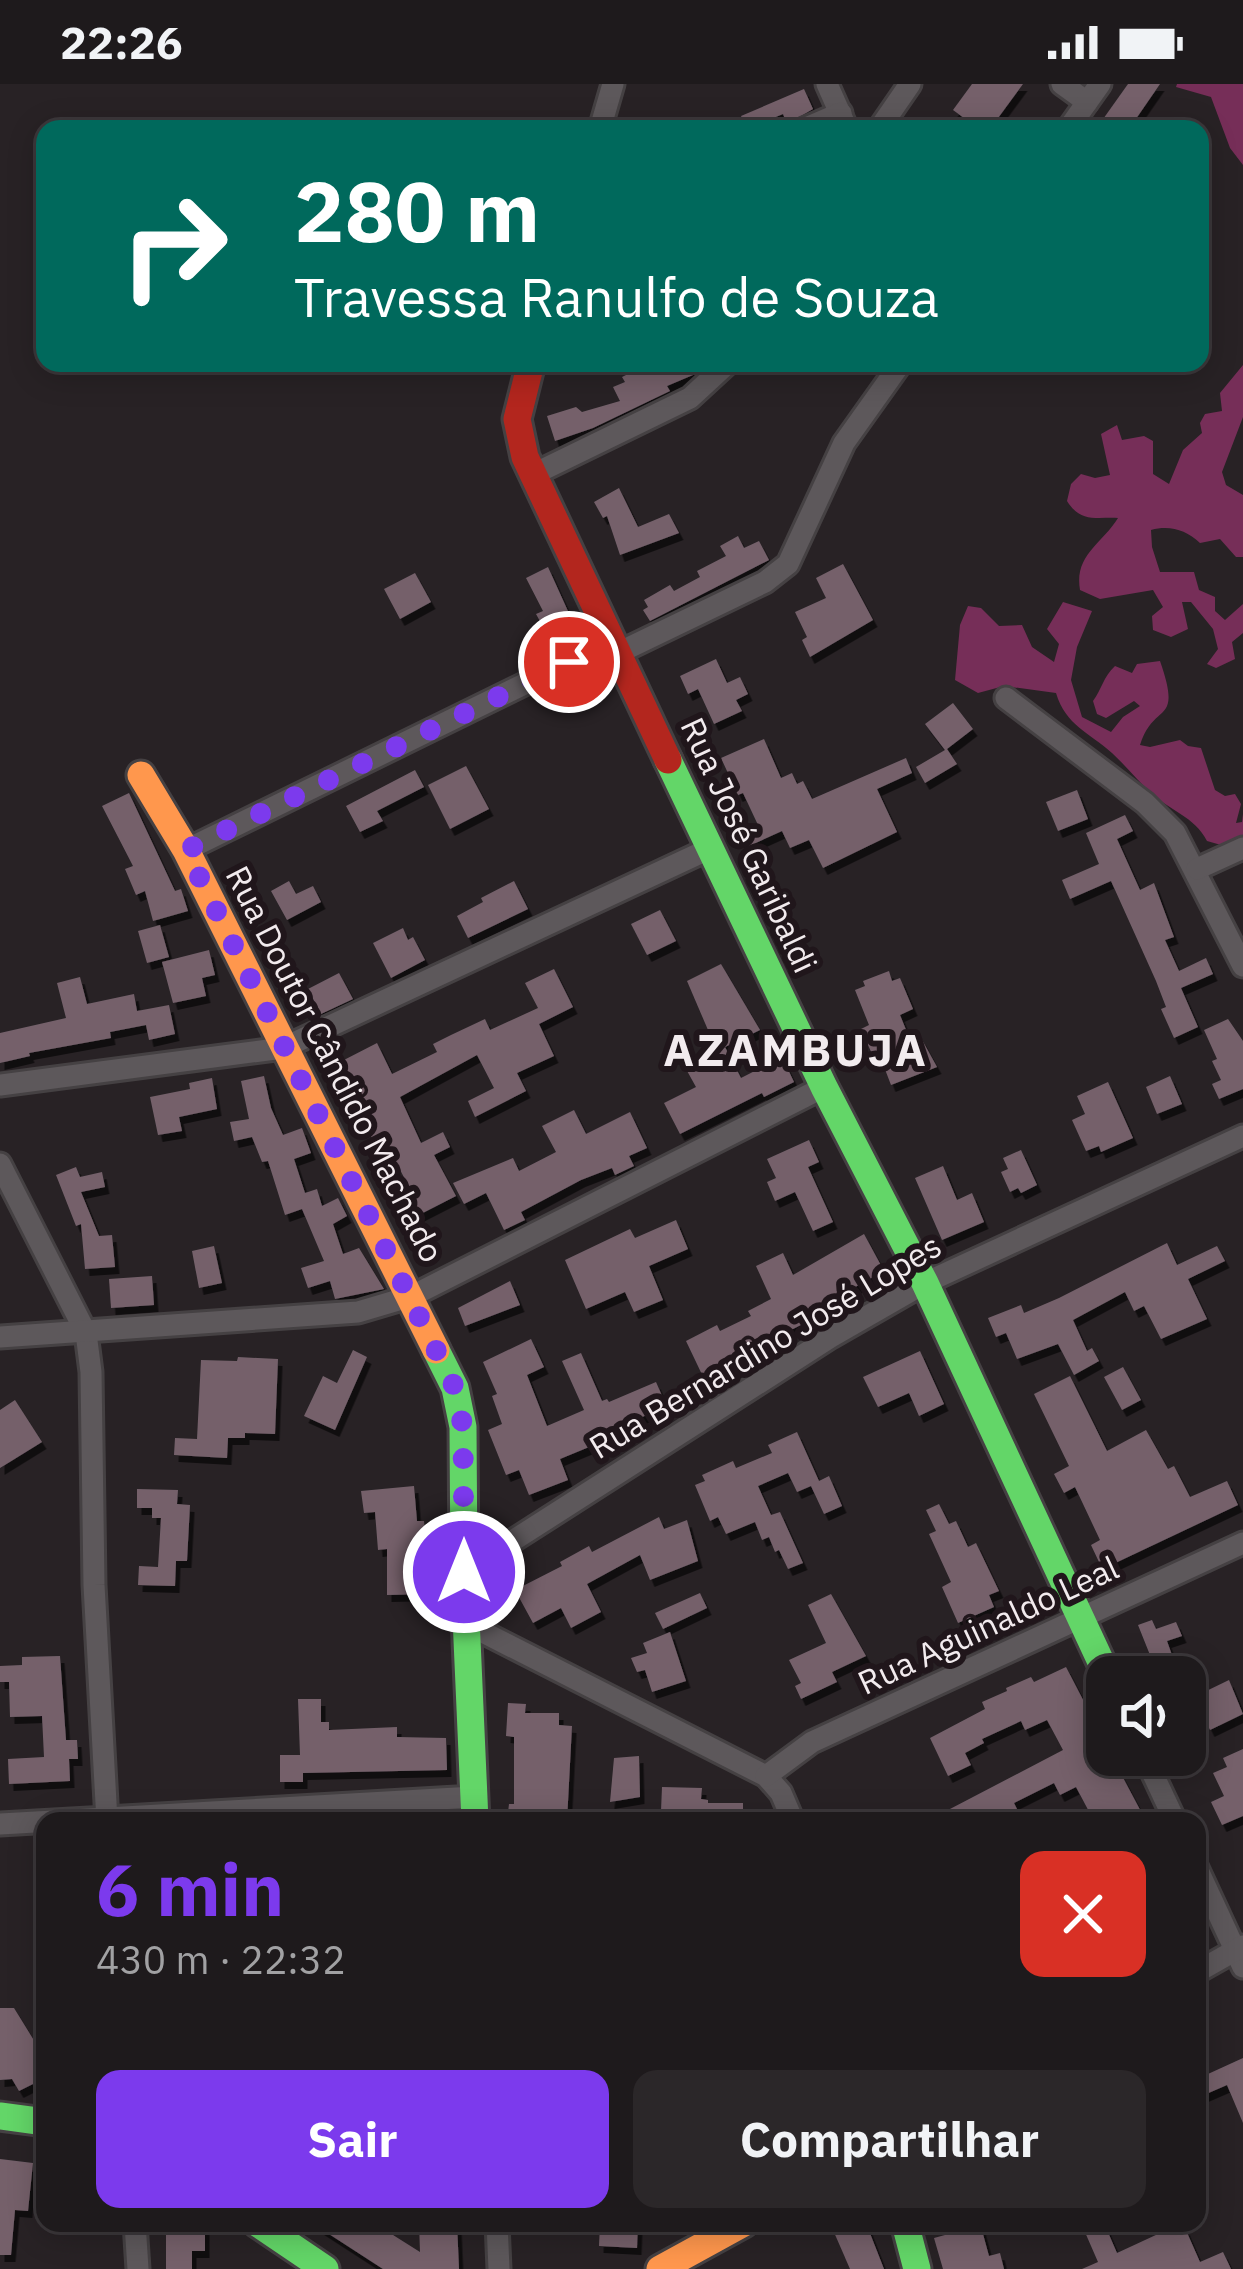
<!DOCTYPE html>
<html lang="pt">
<meta charset="utf-8">
<style>
:root{--surface:#1e1a1c;--page:#2b2729;--text:#f1f3f6;--muted:#a1a1a3;--line:#3c383b;--accent:#7c3aed}
body{margin:0;font-family:"IBM Plex Sans",sans-serif;background:var(--page);color:var(--text);height:100vh;display:flex;flex-direction:column;font-size:45px;white-space:nowrap}
*{box-sizing:border-box;margin:0}
p{font-size:39px;color:var(--muted)}
.icon{flex:none;width:66px;height:66px;fill:none;stroke:currentColor;stroke-width:2;stroke-linecap:round;stroke-linejoin:round}
.map{position:relative;flex:1;overflow:hidden}
.drawer{position:absolute;left:36px;top:1728px;width:1170px;height:420px;display:flex;flex-direction:column;background:var(--surface);border-radius:24px;box-shadow:0 6px 30px #0003,0 0 0 3px var(--line)}
.drawer>*{flex:none}
.guide{position:absolute;left:36px;top:36px;width:1173px;height:252px;border-radius:24px;box-shadow:0 6px 30px #0003,0 0 0 3px var(--line);background:#00695c;color:#fff;overflow:hidden}
.tools{position:absolute;left:1086px;top:1572px;display:grid;gap:24px}
.tools a{display:grid;place-items:center;width:120px;height:120px;border-radius:24px;background:var(--surface);box-shadow:0 6px 30px #0003,0 0 0 3px var(--line);font-size:60px}
.pin{position:absolute;display:grid;place-items:center;width:102px;height:102px;color:#fff;margin:-51px;border:6px solid #fff;border-radius:50%;box-shadow:0 3px 12px #0007}
.me{position:absolute;width:132px;margin:-66px;rotate:0deg;stroke-linejoin:round;filter:drop-shadow(0 0 9px #0008)}
.turn{display:flex;align-items:center;gap:42px;height:252px;padding:0 60px;font-size:54px}
.turn .icon{width:156px;height:156px;stroke-width:2.5}
.turn b{display:block;font-size:84px;line-height:102px}
.round{display:grid;place-items:center;flex:none;width:126px;height:126px;border-radius:24px;background:var(--page)}
.head{display:flex;align-items:center;justify-content:space-between;height:204px;padding:0 60px}
h1{font-size:72px;font-weight:700;line-height:90px;color:var(--accent)}
.button{display:flex;gap:24px;margin-top:auto;padding:24px 60px}
.button a{flex:1;height:138px;border-radius:24px;background:var(--accent);color:#fff;font-size:48px;font-weight:700;line-height:138px;text-align:center}
.button a+a{background:var(--page);color:var(--text)}
.status{display:flex;justify-content:space-between;align-items:center;height:84px;padding:0 60px;background:var(--surface);direction:ltr}
.status svg{height:33px;fill:currentColor}
.map>svg:first-child{display:block}
.forest{fill:#762e58}
.building{fill:#74616b;filter:url(#shadow)}
.lines{fill:none;stroke-linecap:round;stroke-linejoin:round}
.street-casing{stroke:#454143;stroke-width:27}
.fast-casing{stroke:#454143;stroke-width:33}
.slow-casing{stroke:#454143;stroke-width:33}
.jam-casing{stroke:#454143;stroke-width:33}
.street{stroke:#5d585b;stroke-width:21}
.fast{stroke:#63d668;stroke-width:27}
.slow{stroke:#ff974d;stroke-width:27}
.jam{stroke:#b3261e;stroke-width:27}
.route{stroke:#7c3aed;stroke-width:21;stroke-dasharray:0 37.8}
.labels{text-anchor:middle;stroke-width:12;stroke-linejoin:round;paint-order:stroke}
.street-label{font-size:33px;fill:#f2ebee;stroke:#20161b}
.district-label{font-size:45px;font-weight:bold;letter-spacing:3px;fill:#f2ebee;stroke:#20161b}
</style>
<div class="status"><b>22:26</b><svg viewBox="0 0 49 12"><path d="M0 12V9h3v3zM5 12V6h3v6zM10 12V3h3v9zM15 12V0h3v12zM26 1h20v11H26zM47 4h2v5h-2z"/></svg></div>
<div class="map">
<svg width="1243" height="2185" viewBox="0 0 1243 2185">
<defs>
<filter id="shadow"><feDropShadow dx="4.5" dy="7" stdDeviation="0" flood-color="#0009"/></filter>
</defs>
<rect width="100%" height="100%" fill="#282225"/>
<g class="forest">
<polygon points="1177,0 1243,0 1243,81 1230,64 1211,13 1176,3"/>
<path d="M1243,281V333L1222,388L1226,401L1243,411V473H1236L1220,455L1200,459C1186,446 1170,441 1151,446L1152,463L1160,488H1194L1199,506L1215,513V527L1225,536L1243,520V549L1232,558L1235,575L1216,584L1207,580L1218,565L1213,545L1191,518H1182L1188,545L1171,553L1153,546L1152,532L1163,523L1153,506L1100,515L1080,506C1074,471 1102,460 1118,434C1095,433 1081,439 1067,417L1071,400L1081,390L1095,394L1110,391L1101,350L1117,341L1122,356L1144,352L1153,357V390L1169,400L1183,366L1202,349L1200,339L1205,330L1222,327L1220,309Z"/>
<path d="M1063,518L1092,527L1077,563L1071,596L1082,633L1111,648L1123,633L1140,622L1134,617L1106,634L1097,630L1093,617C1102,605 1103,593 1115,582L1132,589L1137,580L1160,577C1183,643 1154,616 1140,661L1150,663L1180,656L1188,662L1201,664L1215,706L1225,712L1235,710L1241,720L1236,739L1242,738L1243,730V753L1233,755L1228,763L1207,757C1194,732 1170,727 1151,709C1138,697 1126,682 1112,669C1089,648 1066,642 1056,609L1004,602L978,609L955,596L960,541L968,522L981,524L999,542L1022,541L1032,563L1054,578L1059,560L1047,545Z"/>
</g>
<g class="building">
<polygon points="972,0 1023,0 990,45 979,45 953,26"/>
<polygon points="1128,0 1160,0 1131,42 1096,45"/>
<polygon points="804,5 813,25 787,40 783,30 747,45 741,32"/>
<polygon points="650,279 706,279 693,291 667,302 670,307 593,344 555,357 547,332 576,323 582,328 620,317 613,303 625,298 622,293"/>
<polygon points="619,404 638,443 669,430 679,449 620,471 607,432 603,434 594,418"/>
<polygon points="738,452 744,464 759,457 769,476 650,537 643,526 648,523 644,516 670,501 674,507 700,493 697,487 726,472 720,462"/>
<polygon points="843,480 873,536 810,573 802,556 807,553 795,528 826,514 816,494"/>
<polygon points="548,483 577,547 545,565 534,546 542,541 536,530 543,527 526,494"/>
<polygon points="415,489 431,518 400,535 384,505"/>
<polygon points="716,575 727,599 740,593 748,610 736,616 742,627 714,640 698,605 688,610 680,592"/>
<polygon points="953,619 973,645 947,665 957,680 925,699 916,683 945,666 925,640"/>
<polygon points="764,655 781,694 792,689 797,700 803,697 812,715 906,674 912,689 877,705 897,748 823,784 809,756 790,764 782,747 749,762 743,748 758,741 743,709 738,711 721,674"/>
<polygon points="466,682 489,725 450,745 428,701"/>
<polygon points="415,686 424,703 377,727 383,737 360,748 346,722"/>
<polygon points="1077,706 1088,735 1058,747 1046,718"/>
<polygon points="129,709 175,807 181,805 188,827 153,837 145,807 136,811 125,785 133,782 102,722"/>
<polygon points="1125,731 1133,747 1117,755 1140,806 1154,799 1174,853 1165,856 1179,887 1206,874 1213,890 1181,904 1198,943 1174,954 1161,925 1166,923 1156,897 1111,797 1070,815 1062,796 1099,780 1086,749"/>
<polygon points="289,797 296,810 313,802 321,818 287,836 271,807"/>
<polygon points="514,797 528,825 468,854 457,832 483,818 481,814"/>
<polygon points="660,826 676,857 647,871 631,840"/>
<polygon points="160,841 169,873 147,879 138,847"/>
<polygon points="403,844 408,856 413,853 425,876 391,894 373,859"/>
<polygon points="209,866 215,891 202,894 206,912 173,919 162,878"/>
<polygon points="721,880 760,946 717,967 687,897"/>
<polygon points="554,885 573,923 539,940 554,972 517,989 526,1007 475,1033 468,1017 494,1004 477,971 400,1013 421,1059 443,1048 450,1063 434,1071 456,1112 413,1134 405,1118 414,1113 391,1068 381,1073 369,1048 377,1044 342,977 377,959 392,990 437,968 433,960 451,951 485,935 490,946 538,924 525,899"/>
<polygon points="889,887 892,897 900,894 913,925 900,931 911,958 921,954 937,983 891,1001 878,967 872,970 861,945 869,941 855,906 865,902 863,897"/>
<polygon points="339,889 353,915 321,930 308,905"/>
<polygon points="80,893 87,920 134,910 137,927 169,921 175,950 149,956 146,941 110,948 111,954 29,969 30,972 0,979 0,949 66,934 57,899"/>
<polygon points="1228,935 1243,957 1243,1005 1219,1015 1212,1000 1221,996 1212,977 1217,975 1204,946"/>
<polygon points="725,963 741,994 782,973 794,998 764,1013 762,1009 680,1050 664,1019 696,1003 686,985"/>
<polygon points="264,992 271,1024 283,1051 302,1044 311,1069 294,1075 305,1109 317,1105 322,1122 338,1114 347,1132 333,1140 343,1170 359,1164 384,1205 335,1215 330,1197 308,1204 301,1184 324,1177 302,1125 285,1131 268,1077 262,1078 252,1053 234,1057 230,1038 249,1035 241,997"/>
<polygon points="1170,992 1182,1020 1157,1030 1146,1003"/>
<polygon points="212,994 217,1025 179,1033 182,1047 158,1051 150,1013 190,1005 189,999"/>
<polygon points="1108,998 1133,1054 1101,1068 1099,1062 1086,1067 1072,1036 1085,1030 1077,1012"/>
<polygon points="574,1026 586,1050 630,1028 647,1064 629,1072 634,1082 615,1091 612,1084 581,1096 521,1128 525,1136 504,1146 486,1109 464,1120 453,1099 513,1074 519,1087 556,1068 542,1042"/>
<polygon points="809,1056 819,1078 808,1083 833,1138 813,1147 795,1108 775,1117 767,1098 776,1094 767,1075"/>
<polygon points="1021,1066 1037,1101 1021,1109 1018,1104 1010,1108 1001,1088 1008,1085 1003,1074"/>
<polygon points="943,1082 957,1116 972,1109 984,1138 942,1156 915,1094"/>
<polygon points="76,1083 80,1093 102,1088 105,1103 81,1108 99,1152 112,1151 115,1183 85,1185 81,1140 76,1142 56,1091"/>
<polygon points="676,1136 688,1165 649,1182 663,1216 634,1228 625,1208 586,1225 565,1176 630,1145 635,1154"/>
<polygon points="864,1150 884,1187 800,1234 803,1240 787,1248 785,1243 738,1265 742,1273 733,1278 737,1286 707,1301 686,1257 717,1241 720,1247 751,1232 748,1227 771,1215 756,1182 783,1169 793,1191"/>
<polygon points="1167,1159 1177,1181 1217,1162 1225,1177 1188,1195 1207,1235 1161,1255 1144,1222 1134,1227 1125,1208 1073,1236 1087,1267 1092,1264 1099,1277 1074,1291 1058,1260 1017,1275 1006,1249 996,1253 988,1234 1021,1221 1024,1229 1059,1214"/>
<polygon points="214,1162 222,1199 199,1204 192,1167"/>
<polygon points="152,1192 154,1221 111,1224 109,1195"/>
<polygon points="510,1197 520,1221 465,1242 458,1224"/>
<polygon points="531,1255 544,1283 527,1291 547,1342 584,1326 562,1277 581,1269 602,1317 607,1315 609,1318 656,1298 663,1314 655,1317 658,1326 622,1342 625,1345 606,1356 560,1375 568,1396 529,1411 519,1386 506,1391 488,1346 502,1340 492,1312 497,1310 483,1278"/>
<polygon points="353,1266 367,1273 335,1346 304,1332 323,1292 337,1299"/>
<polygon points="920,1267 944,1320 919,1332 909,1309 878,1323 863,1293"/>
<polygon points="238,1273 278,1275 275,1350 245,1349 245,1354 228,1354 227,1374 174,1371 175,1354 197,1355 201,1276 237,1277"/>
<polygon points="1123,1283 1141,1316 1122,1326 1104,1293"/>
<polygon points="1070,1292 1107,1367 1146,1346 1168,1385 1174,1382 1190,1413 1227,1397 1238,1421 1109,1482 1105,1476 1099,1478 1091,1461 1100,1456 1075,1403 1064,1409 1054,1390 1069,1382 1034,1310"/>
<polygon points="15,1316 42,1358 0,1384 0,1326"/>
<polygon points="797,1348 819,1397 829,1392 842,1422 824,1430 811,1402 797,1408 788,1389 758,1402 771,1431 780,1428 803,1479 788,1485 779,1466 775,1468 769,1453 762,1456 755,1438 726,1450 718,1433 710,1437 695,1401 705,1397 702,1391 733,1377 736,1384 772,1369 768,1361"/>
<polygon points="414,1402 417,1437 424,1437 432,1510 387,1511 387,1465 378,1466 375,1428 364,1429 361,1407"/>
<polygon points="137,1405 178,1406 177,1420 190,1421 187,1477 176,1477 175,1502 138,1501 139,1482 158,1483 161,1434 152,1434 152,1424 137,1424"/>
<polygon points="939,1420 949,1440 956,1437 968,1463 976,1459 999,1507 989,1511 994,1523 958,1539 942,1503 951,1498 929,1450 936,1447 926,1426"/>
<polygon points="659,1433 664,1445 687,1436 698,1477 650,1496 640,1471 587,1500 601,1528 571,1544 561,1524 533,1539 515,1506 562,1482 560,1478 589,1462 592,1468"/>
<polygon points="700,1509 707,1524 663,1545 655,1529"/>
<polygon points="831,1510 866,1572 832,1588 837,1598 801,1615 795,1602 801,1599 789,1576 826,1559 808,1521"/>
<polygon points="1152,1536 1156,1545 1176,1538 1182,1552 1167,1557 1178,1588 1165,1593 1127,1593 1154,1581 1138,1541"/>
<polygon points="670,1548 686,1597 652,1608 645,1586 637,1588 631,1574 647,1569 643,1559"/>
<polygon points="60,1572 66,1656 77,1656 78,1675 69,1675 70,1697 9,1700 8,1675 44,1673 42,1632 10,1633 9,1598 0,1598 0,1582 22,1581 22,1573"/>
<polygon points="1066,1583 1107,1662 1107,1671 1111,1671 1146,1737 1094,1737 1076,1703 1060,1711 1054,1699 1014,1719 1017,1725 1002,1733 1000,1729 985,1737 927,1737 1063,1666 1047,1636 1025,1646 1021,1637 982,1655 984,1659 965,1669 971,1681 948,1692 930,1654 985,1625 982,1618 1007,1607 1006,1604 1031,1593 1034,1598"/>
<polygon points="1229,1596 1243,1630 1210,1646 1194,1613"/>
<polygon points="298,1615 321,1615 321,1638 329,1638 329,1646 397,1643 397,1653 446,1654 447,1686 303,1689 303,1698 280,1698 280,1671 300,1671"/>
<polygon points="508,1619 526,1620 525,1629 559,1629 559,1641 572,1642 567,1737 507,1737 509,1720 514,1720 514,1653 506,1652"/>
<polygon points="1243,1665 1243,1732 1222,1741 1211,1718 1224,1712 1213,1689 1227,1683 1223,1674"/>
<polygon points="639,1672 640,1713 610,1718 614,1674"/>
<polygon points="662,1703 702,1704 701,1715 708,1716 708,1719 743,1719 743,1737 675,1737 675,1727 661,1727"/>
<polygon points="0,1924 14,1924 38,1963 45,1964 45,1994 19,2007 12,1995 0,1996"/>
<polygon points="1243,1974 1243,2039 1227,2001 1197,2014 1197,1995"/>
<polygon points="0,2075 33,2079 28,2127 15,2126 11,2171 0,2171"/>
<polygon points="166,2139 205,2139 205,2167 192,2167 192,2185 166,2185"/>
<polygon points="312,2139 374,2139 420,2168 419,2139 457,2139 459,2185 383,2185"/>
<polygon points="600,2139 638,2139 637,2164 599,2162"/>
<polygon points="830,2139 866,2139 884,2185 850,2185"/>
<polygon points="954,2139 980,2139 989,2172 1000,2169 1004,2185 943,2185 934,2154 956,2148"/>
<polygon points="1081,2139 1104,2139 1117,2169 1158,2150 1153,2139 1169,2139 1174,2149 1185,2144 1200,2178 1223,2168 1231,2185 1082,2185 1098,2178"/>
</g>
<g class="lines">
<g class="street-casing">
<g id="street">
<polyline points="827,0 847,45"/>
<polyline points="1062,0 1087,18"/>
<polyline points="600,45 613,0"/>
<polyline points="804,45 841,29"/>
<polyline points="879,45 910,0"/>
<polyline points="1068,45 1100,0"/>
<polyline points="532,391 690,314 728,279"/>
<polyline points="618,569 765,498 788,480 844,359 901,279"/>
<polyline points="1006,614 1145,719 1175,749 1243,882"/>
<polyline points="186,766 612,557"/>
<polyline points="1197,785 1243,764"/>
<polyline points="0,1001 283,964 711,764"/>
<polyline points="0,1080 86,1249 91,1288 94,1501 107,1737"/>
<polyline points="0,1253 358,1228 412,1212 824,1003"/>
<polyline points="464,1488 831,1253 925,1199 1243,1052"/>
<polyline points="467,1540 766,1692 781,1709 793,1737"/>
<polyline points="1144,1671 1175,1737"/>
<polyline points="766,1692 812,1658 1243,1459"/>
<polyline points="0,1740 474,1713"/>
<polyline points="1197,1784 1243,1883"/>
<polyline points="1197,1888 1243,1862"/>
<polyline points="135,2139 138,2185"/>
<polyline points="497,2139 499,2185"/>
</g>
</g>
<g class="fast-casing">
<g id="fast">
<polyline points="668,676 824,1003 925,1199 1108,1593"/>
<polyline points="436,1266 455,1304 463,1343 464,1488 475,1737"/>
<polyline points="0,2032 45,2038"/>
<polyline points="257,2139 325,2185"/>
<polyline points="905,2139 917,2185"/>
</g>
</g>
<g class="slow-casing">
<g id="slow">
<polyline points="141,691 186,766 436,1266"/>
<polyline points="660,2185 744,2139"/>
</g>
</g>
<g class="jam-casing">
<polyline id="jam" points="531,279 517,335 525,373 668,676"/>
</g>
<use href="#street" class="street"/>
<use href="#fast" class="fast"/>
<use href="#slow" class="slow"/>
<use href="#jam" class="jam"/>
</g>
<g class="lines">
<polyline class="route" points="464,1488 463,1343 455,1304 186,766 569,578"/>
</g>
<g class="labels">
<g class="street-label">
<text transform="translate(749 761) rotate(65)" y="12">Rua José Garibaldi</text>
<text transform="translate(335 980) rotate(63)" y="12">Rua Doutor Cândido Machado</text>
<text transform="translate(765 1262) rotate(-31)" y="12">Rua Bernardino José Lopes</text>
<text transform="translate(988 1541) rotate(-25)" y="12">Rua Aguinaldo Leal</text>
</g>
<g class="district-label">
<text x="796" y="982">AZAMBUJA</text>
</g>
</g>
</svg>
<div class="tools">
<a><svg class="icon" aria-label="sound" viewBox="0 0 24 24"><path d="M4 9h4l5-4v14l-5-4H4zM17 9q2 3 0 6"/></svg></a>
</div>
<div class="pin" style="left:569px;top:578px;background:#d93025"><svg class="icon" aria-label="arrive" viewBox="0 0 24 24"><path d="M6 21V4h12l-3 4 3 4H6"/></svg></div>
<svg class="me" style="left:464px;top:1488px" viewBox="-20 -20 40 40"><circle r="17" fill="#7c3aed" stroke="#fff" stroke-width="3"/><path d="M0-11L8 9 0 5-8 9z" fill="#fff"/></svg>
<div class="guide">
<div class="turn"><svg class="icon" aria-label="right" viewBox="0 0 24 24"><path d="M7 20v-9h11M14 6l5 5-5 5"/></svg><div><b>280 m</b>Travessa Ranulfo de Souza</div></div>
</div>
<section class="drawer">
<div class="head"><div><h1>6 min</h1><p>430 m · 22:32</p></div><a class="round" style="background:#d93025;color:#fff"><svg class="icon" aria-label="close" viewBox="0 0 24 24"><path d="M6 6l12 12M18 6L6 18"/></svg></a></div>
<div class="button"><a>Sair</a><a>Compartilhar</a></div>
</section>
</div>
